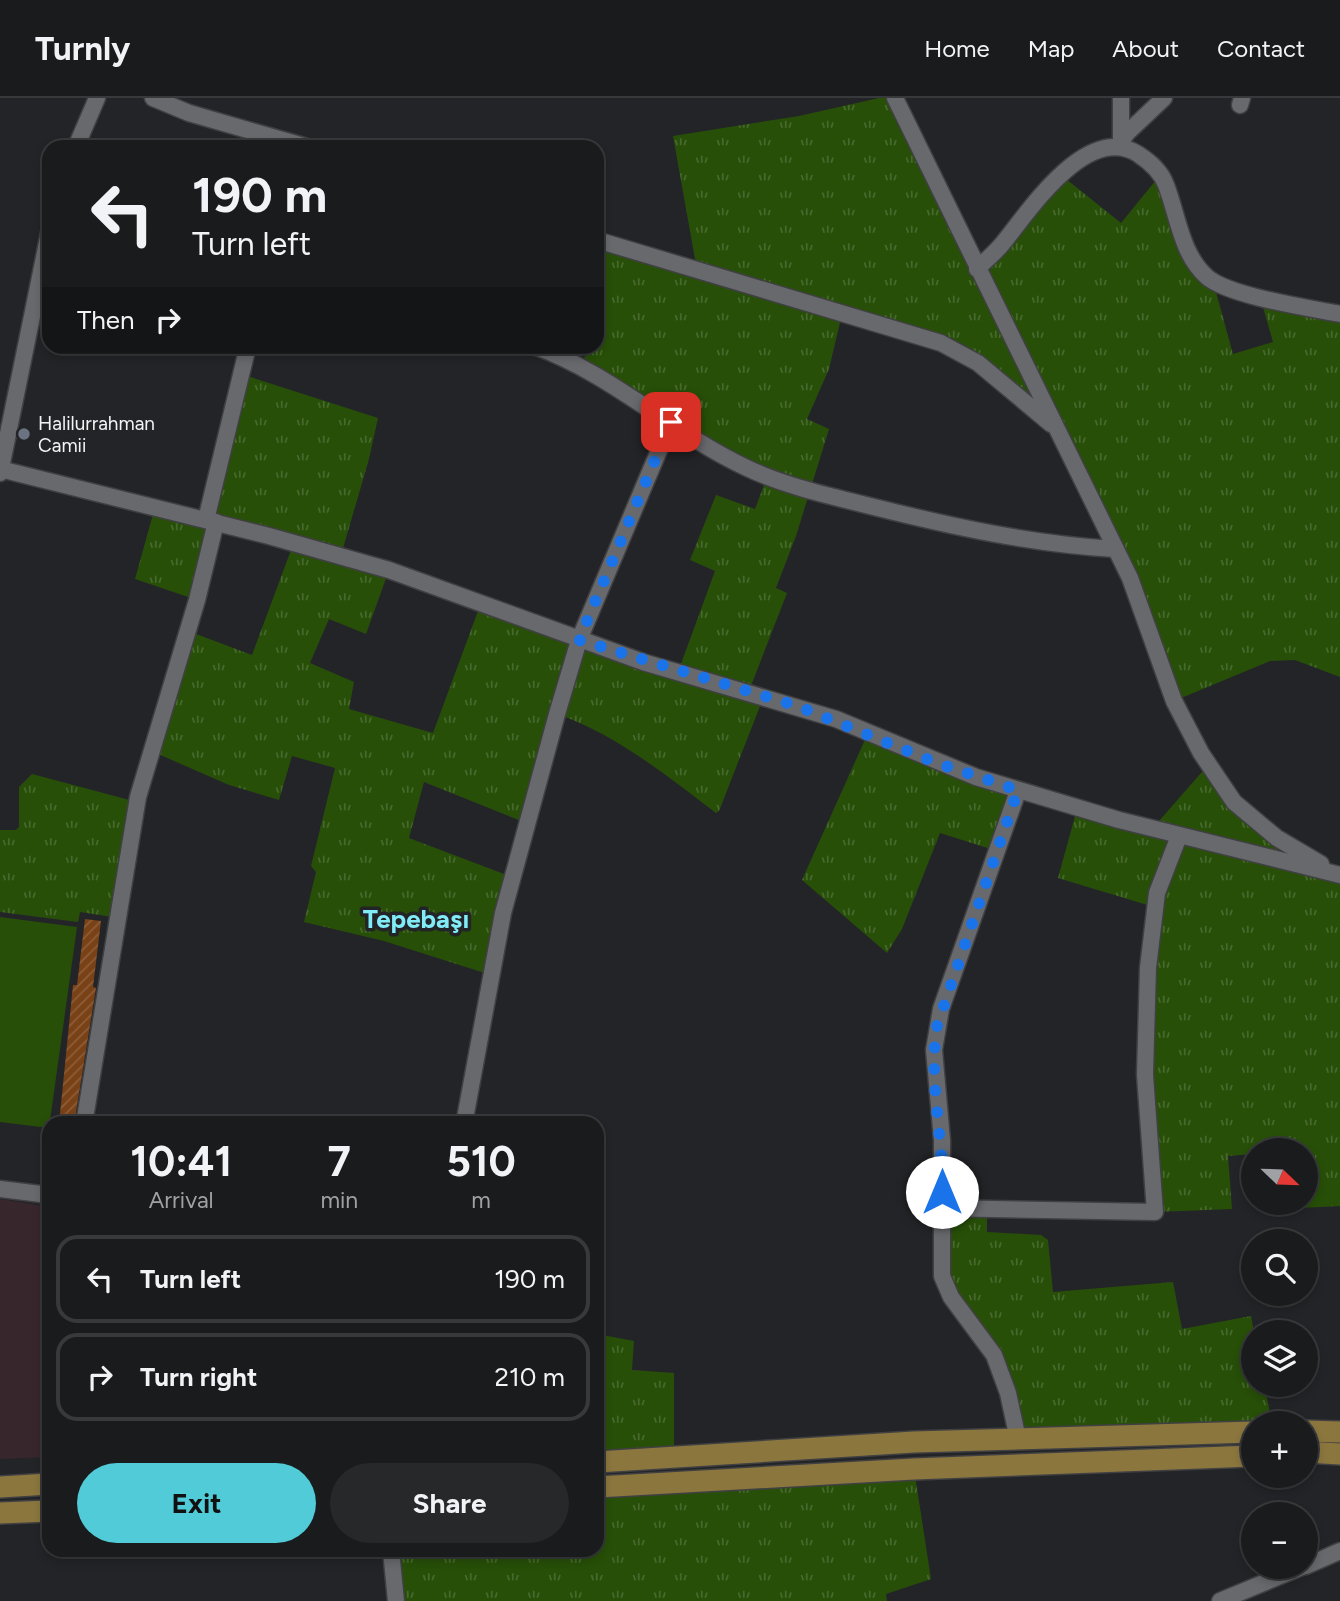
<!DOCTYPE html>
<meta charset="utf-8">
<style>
:root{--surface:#1a1b1d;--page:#27282a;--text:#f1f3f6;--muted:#9fa1a4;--line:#38393b;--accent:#52cbd8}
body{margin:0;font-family:Figtree,sans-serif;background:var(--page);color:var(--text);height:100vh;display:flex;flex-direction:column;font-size:26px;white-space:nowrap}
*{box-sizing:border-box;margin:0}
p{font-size:23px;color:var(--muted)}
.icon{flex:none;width:38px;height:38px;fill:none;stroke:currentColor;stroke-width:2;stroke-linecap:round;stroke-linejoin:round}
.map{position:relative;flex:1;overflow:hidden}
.sheet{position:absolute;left:42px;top:1018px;width:562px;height:441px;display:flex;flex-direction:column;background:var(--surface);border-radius:21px;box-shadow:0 4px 10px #0003,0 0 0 2px var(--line)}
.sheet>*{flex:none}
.top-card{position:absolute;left:42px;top:42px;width:562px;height:214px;border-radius:21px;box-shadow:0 4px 10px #0003,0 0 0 2px var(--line);background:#1a1b1d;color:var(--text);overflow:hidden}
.needle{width:46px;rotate:113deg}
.controls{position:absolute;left:1241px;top:1040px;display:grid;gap:14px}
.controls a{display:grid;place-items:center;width:77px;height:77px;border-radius:50%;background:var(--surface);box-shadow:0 4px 10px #0003,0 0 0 2px var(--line);font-size:35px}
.pin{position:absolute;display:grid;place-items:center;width:60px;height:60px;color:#fff;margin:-30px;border-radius:14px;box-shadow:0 4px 10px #0006}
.me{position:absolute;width:77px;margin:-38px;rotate:0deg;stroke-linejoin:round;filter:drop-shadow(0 0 5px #0008)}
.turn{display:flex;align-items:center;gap:24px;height:147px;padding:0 35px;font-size:32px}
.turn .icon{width:91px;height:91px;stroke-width:2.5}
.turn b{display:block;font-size:49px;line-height:60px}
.then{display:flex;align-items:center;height:66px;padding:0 35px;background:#0003;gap:14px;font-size:26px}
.eta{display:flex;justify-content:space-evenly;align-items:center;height:119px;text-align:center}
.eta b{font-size:42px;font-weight:700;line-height:49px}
.action{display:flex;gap:14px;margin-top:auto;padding:14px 35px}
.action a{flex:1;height:80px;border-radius:42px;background:var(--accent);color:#111;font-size:28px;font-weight:700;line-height:80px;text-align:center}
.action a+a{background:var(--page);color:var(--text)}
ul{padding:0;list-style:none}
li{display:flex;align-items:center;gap:21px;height:88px;margin:0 14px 10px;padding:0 21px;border:4px solid var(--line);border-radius:21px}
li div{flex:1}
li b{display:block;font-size:26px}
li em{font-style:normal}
header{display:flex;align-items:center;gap:42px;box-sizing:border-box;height:98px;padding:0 35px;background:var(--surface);border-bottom:2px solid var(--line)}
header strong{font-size:33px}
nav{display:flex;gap:38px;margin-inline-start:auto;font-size:24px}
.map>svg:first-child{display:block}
.medical{fill:#38262d}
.grass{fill:url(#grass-tufts)}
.pitch{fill:#274f08}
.building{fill:url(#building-hatch)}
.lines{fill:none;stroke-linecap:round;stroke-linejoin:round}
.minor-casing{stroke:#404043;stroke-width:19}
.major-casing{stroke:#404043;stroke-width:24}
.minor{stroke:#68696d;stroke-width:16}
.major{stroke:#8b763e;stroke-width:21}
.route{stroke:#1a73e8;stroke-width:12;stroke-dasharray:0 21.6}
.worship-dot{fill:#6b7280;stroke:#232427;stroke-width:2.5}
.labels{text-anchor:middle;stroke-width:7;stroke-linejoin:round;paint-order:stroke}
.poi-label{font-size:19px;fill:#f4f4f6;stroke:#232427;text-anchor:start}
.district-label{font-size:26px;font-weight:bold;fill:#81ebf7;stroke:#232427}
</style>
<header>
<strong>Turnly</strong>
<nav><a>Home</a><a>Map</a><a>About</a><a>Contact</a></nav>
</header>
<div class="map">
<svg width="1340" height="1503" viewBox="0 0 1340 1503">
<defs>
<pattern id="grass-tufts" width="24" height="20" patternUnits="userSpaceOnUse" patternTransform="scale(1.75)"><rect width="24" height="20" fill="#274f08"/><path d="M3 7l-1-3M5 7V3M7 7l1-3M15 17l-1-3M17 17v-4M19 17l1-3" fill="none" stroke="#47692d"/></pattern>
<pattern id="building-hatch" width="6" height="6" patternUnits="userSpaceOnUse" patternTransform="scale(1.75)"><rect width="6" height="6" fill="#794116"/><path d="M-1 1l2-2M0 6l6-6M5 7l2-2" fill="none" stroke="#8d5d38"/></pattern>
</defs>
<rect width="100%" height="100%" fill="#232427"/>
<polygon class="medical" points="0,1101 49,1109 49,1359 0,1361"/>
<g class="grass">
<path d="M879,0H895L977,170L1061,77L1121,125L1161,76L1179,129L1213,183L1233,256L1273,244L1260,199L1340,216V579L1295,562L1270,563L1174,603L1158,559L1055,330L978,265L842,216L829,271L807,321L829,331L796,438L776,490L787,495L749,593L764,598L719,713L716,715C667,678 616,636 557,616L526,725L424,684L409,740L512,779L491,877L384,843L304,824L316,774L311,768L335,670L292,658L279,702L229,687L149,652L188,533L252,557L294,444L216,424L197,502L135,481L155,409L205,422L241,276L378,320L369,361L341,457L389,472L366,536L329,521L310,565L354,584L349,611L433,635L481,505L678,574L715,473L690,462L716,397L755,411L767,379L582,270L587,249L597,248V142L697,172L673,38L799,18Z"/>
<polygon points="868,635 1018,693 997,753 940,735 902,831 887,855 802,782"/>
<polygon points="1208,667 1234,705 1340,776 1340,1108 1278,1111 1277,1104 1306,1104 1306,1052 1253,1052 1253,1056 1228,1058 1232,1111 1155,1114 1148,1030 1154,809 1058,780 1077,711 1152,731"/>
<polygon points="32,676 137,704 119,820 80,814 78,824 0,814 0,732 16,732 19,729 19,689"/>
<polygon points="942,1110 987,1112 987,1134 1041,1137 1048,1142 1053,1194 1173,1184 1182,1231 1251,1218 1254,1234 1253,1286 1264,1286 1272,1325 1018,1341 1008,1295 951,1199"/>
<polygon points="597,1236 634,1243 632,1272 674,1275 674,1359 597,1364"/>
<polygon points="914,1371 931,1481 886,1496 887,1503 396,1503 391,1453 597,1452 597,1389"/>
</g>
<polygon class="pitch" points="0,819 77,829 49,1030 0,1024"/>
<polygon class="building" points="85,821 101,823 93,889 96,890 74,1026 59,1026 73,887 77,887"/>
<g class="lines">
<g class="minor-casing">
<g id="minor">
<polyline points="153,0 189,15 307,49"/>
<polyline points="895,0 1130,480 1174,603 1201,655 1234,704 1277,740 1321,766"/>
<polyline points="1121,0 1121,43"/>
<polyline points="1240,7 1242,0"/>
<polyline points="1118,48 1127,35 1164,0"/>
<polyline points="76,49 97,0"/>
<polyline points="597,142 941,245 978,265 1051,326"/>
<path d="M977,171C986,162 996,154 1003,145C1030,112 1087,24 1138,56C1150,64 1161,73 1166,87C1178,118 1181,156 1207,179C1229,198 1309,210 1340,216"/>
<path d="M534,248C612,276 672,335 747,370C787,389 831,398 874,409C954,429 1032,446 1115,451"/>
<polyline points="0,371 269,438 389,472 643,564 836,621 976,679 1119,722 1340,777"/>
<polyline points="0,375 49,135"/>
<polyline points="206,422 248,248"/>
<polyline points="1018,693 941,911 934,952 942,1042 942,1178 951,1199 994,1257 1008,1295 1018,1341"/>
<polyline points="84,1026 138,699 197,502 216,424"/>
<polyline points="464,1026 503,815 557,616 579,542 671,324"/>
<polyline points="0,1091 49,1097"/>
<polyline points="942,1110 1155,1114 1145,977 1148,870 1157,795 1179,738"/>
<polyline points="391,1452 396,1503"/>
<polyline points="1306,1468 1340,1453"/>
<polyline points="1220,1503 1304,1468"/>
</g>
</g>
<g class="major-casing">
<g id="major">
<polyline points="1306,1333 1340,1334"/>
<polyline points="1306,1354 1340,1356"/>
<polyline points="597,1364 914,1344 1253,1334"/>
<polyline points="0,1389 49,1386"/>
<polyline points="597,1389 914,1371 1253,1358"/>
<polyline points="0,1415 49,1413"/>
</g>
</g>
<use href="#minor" class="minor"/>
<use href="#major" class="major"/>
</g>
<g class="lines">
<path class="route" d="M671,324L579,542L797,608L937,665L1018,692L937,928C928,982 944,1040 942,1094"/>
</g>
<circle class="worship-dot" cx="24" cy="336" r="7"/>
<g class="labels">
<g class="poi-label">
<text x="38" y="332">Halilurrahman<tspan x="38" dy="22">Camii</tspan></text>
</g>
<g class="district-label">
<text x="416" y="830">Tepebaşı</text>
</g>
</g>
</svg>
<div class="controls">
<a><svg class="needle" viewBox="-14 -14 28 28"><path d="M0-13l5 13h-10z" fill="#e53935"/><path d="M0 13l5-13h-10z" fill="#9fa1a4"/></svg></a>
<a><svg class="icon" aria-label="search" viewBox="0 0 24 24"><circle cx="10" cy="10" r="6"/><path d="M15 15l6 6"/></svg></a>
<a><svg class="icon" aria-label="layers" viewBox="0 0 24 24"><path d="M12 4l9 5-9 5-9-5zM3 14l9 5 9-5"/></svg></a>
<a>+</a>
<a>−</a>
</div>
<div class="pin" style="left:671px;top:324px;background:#d93025"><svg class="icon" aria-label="arrive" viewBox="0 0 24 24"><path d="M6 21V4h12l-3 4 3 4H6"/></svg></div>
<svg class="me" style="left:942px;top:1094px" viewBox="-20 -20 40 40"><circle r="19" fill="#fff"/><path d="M0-13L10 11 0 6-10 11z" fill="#1a73e8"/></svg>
<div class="top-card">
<div class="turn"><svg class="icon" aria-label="left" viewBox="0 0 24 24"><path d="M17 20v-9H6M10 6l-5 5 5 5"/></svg><div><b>190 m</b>Turn left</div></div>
<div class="then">Then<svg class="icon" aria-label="right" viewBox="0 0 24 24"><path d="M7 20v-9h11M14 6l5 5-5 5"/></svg></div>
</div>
<section class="sheet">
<div class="eta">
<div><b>10:41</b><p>Arrival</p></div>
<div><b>7</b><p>min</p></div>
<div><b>510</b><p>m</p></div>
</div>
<ul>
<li><svg class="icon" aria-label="left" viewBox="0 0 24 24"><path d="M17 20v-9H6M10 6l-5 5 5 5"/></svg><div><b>Turn left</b></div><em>190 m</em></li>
<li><svg class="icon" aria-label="right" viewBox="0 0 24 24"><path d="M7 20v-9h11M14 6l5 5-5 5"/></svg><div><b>Turn right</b></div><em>210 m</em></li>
</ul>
<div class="action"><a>Exit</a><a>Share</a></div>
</section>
</div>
